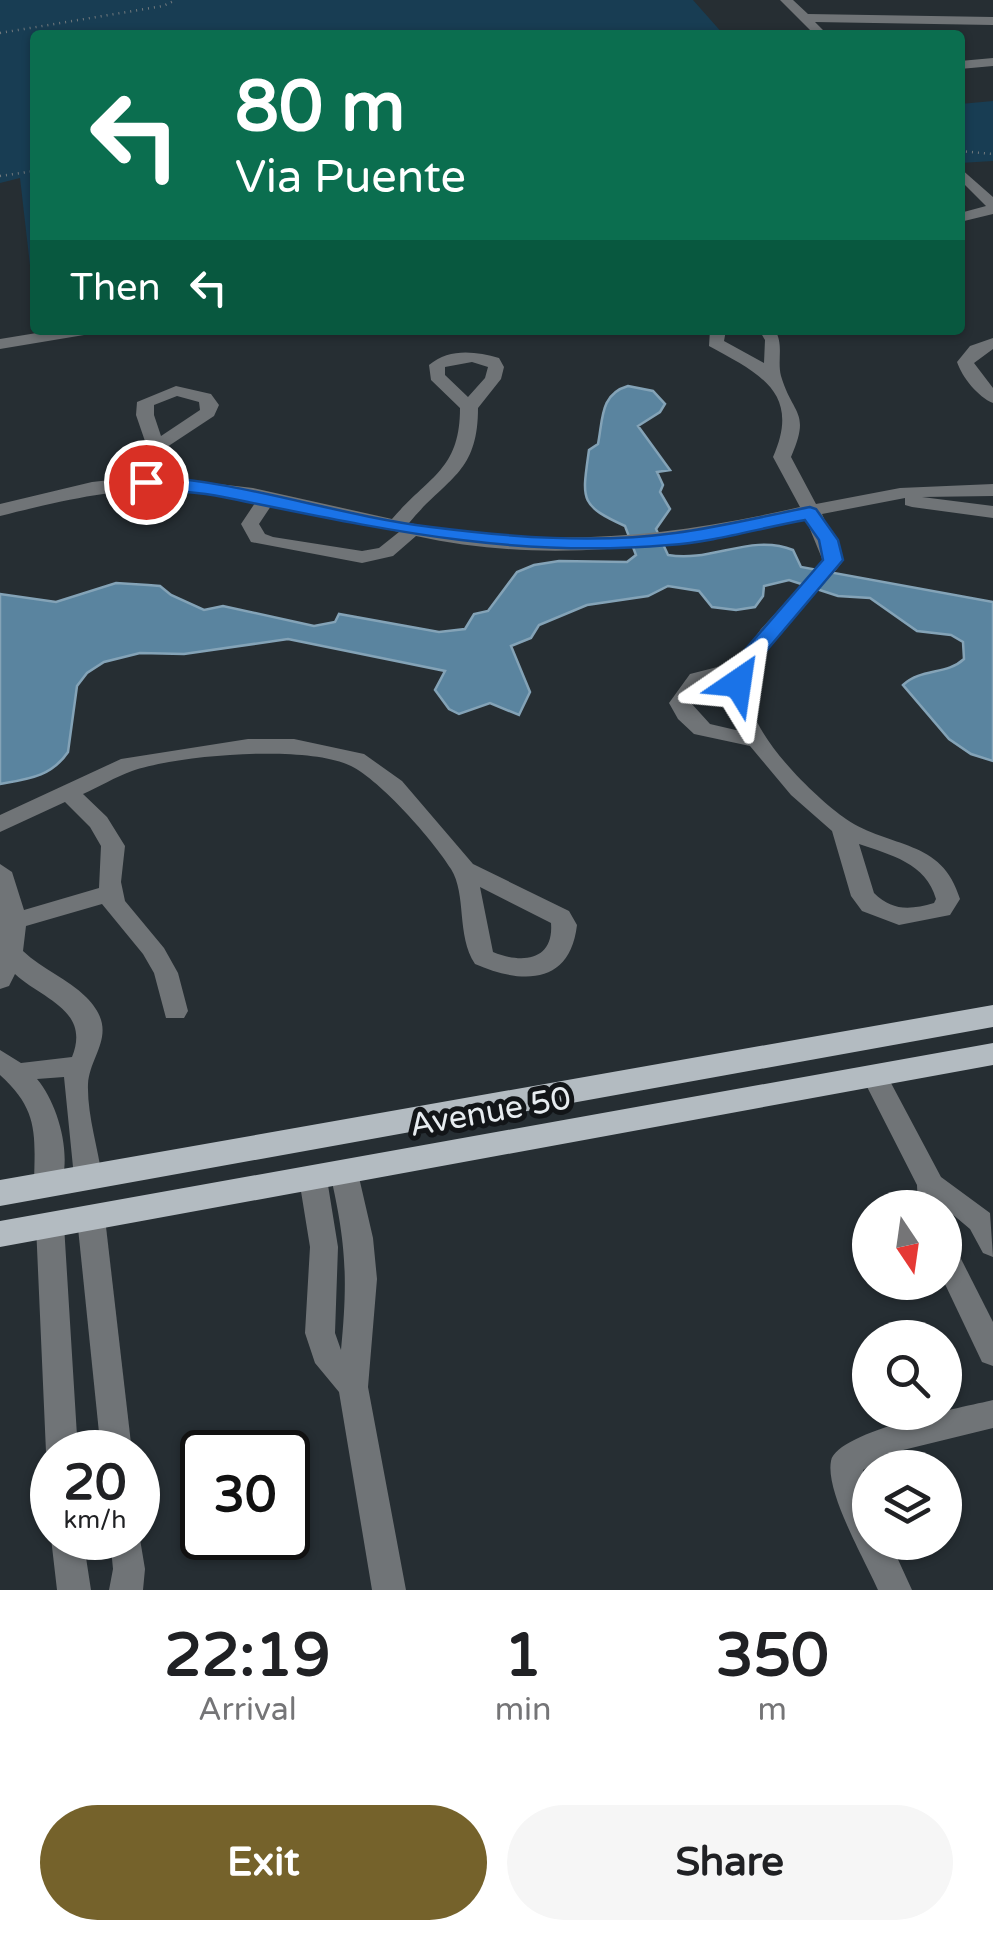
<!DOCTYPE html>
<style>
:root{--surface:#fff;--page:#f6f6f6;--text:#202124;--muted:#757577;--accent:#75622b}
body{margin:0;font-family:"Varela Round",sans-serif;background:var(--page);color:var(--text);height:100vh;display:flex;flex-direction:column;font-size:38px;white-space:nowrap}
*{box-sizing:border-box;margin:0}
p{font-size:32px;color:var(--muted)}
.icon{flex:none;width:55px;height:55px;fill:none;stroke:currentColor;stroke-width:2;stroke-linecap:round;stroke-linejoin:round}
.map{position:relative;height:1590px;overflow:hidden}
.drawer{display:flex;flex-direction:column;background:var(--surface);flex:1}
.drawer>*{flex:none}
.banner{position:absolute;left:30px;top:30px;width:935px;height:305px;border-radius:10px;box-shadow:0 2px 8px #0004;background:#0b6e4f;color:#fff;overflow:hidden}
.needle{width:65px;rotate:167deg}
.buttons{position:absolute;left:852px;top:1190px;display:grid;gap:20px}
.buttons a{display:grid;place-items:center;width:110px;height:110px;border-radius:50%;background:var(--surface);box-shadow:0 2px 8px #0004;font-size:50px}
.speed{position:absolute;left:30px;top:1430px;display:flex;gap:20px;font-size:50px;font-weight:700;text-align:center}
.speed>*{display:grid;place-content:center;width:130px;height:130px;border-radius:50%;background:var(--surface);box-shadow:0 2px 8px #0004;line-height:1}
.speed small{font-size:25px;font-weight:400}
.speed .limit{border:5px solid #111;border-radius:15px;background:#fff;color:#111}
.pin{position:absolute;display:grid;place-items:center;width:85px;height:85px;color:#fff;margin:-42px;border:5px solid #fff;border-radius:50%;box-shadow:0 2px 10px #0007}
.me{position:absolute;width:110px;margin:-55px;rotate:32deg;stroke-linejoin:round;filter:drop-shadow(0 0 8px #0008)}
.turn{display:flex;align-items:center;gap:35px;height:210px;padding:0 40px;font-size:45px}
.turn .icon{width:130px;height:130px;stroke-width:2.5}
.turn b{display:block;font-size:70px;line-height:85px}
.then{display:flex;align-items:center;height:95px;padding:0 40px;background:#0003;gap:20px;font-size:38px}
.eta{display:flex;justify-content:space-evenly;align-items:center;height:170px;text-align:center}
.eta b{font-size:60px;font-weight:700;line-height:70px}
.button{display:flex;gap:20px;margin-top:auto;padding:20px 40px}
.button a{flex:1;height:115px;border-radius:60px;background:var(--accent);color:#fff;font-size:40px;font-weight:700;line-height:115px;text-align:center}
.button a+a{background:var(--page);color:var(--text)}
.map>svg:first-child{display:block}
.green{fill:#183d53}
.water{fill:#5a849f;stroke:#84a3b7;stroke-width:2.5}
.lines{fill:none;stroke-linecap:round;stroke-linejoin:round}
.path{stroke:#72797d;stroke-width:2.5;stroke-dasharray:1 5;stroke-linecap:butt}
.minor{fill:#707477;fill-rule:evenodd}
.major{fill:#b3bbc1;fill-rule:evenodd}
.route{fill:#1a73e8;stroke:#114b97;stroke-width:2.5}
.labels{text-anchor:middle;stroke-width:10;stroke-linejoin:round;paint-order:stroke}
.near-street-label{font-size:32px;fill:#e7ecf0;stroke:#121518}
</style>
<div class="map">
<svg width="993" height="1590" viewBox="0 0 993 1590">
<rect width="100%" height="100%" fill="#262e33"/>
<g class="green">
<polygon points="0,0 693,0 724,35 35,35 35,274 31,274 20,178 0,183"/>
<polygon points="993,101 993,161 960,163 960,104"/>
</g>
<path class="water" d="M628,386L653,391L665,404L660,412L638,426L670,470L657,472L663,485L660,492L670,509L656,529L668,555C711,563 751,533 793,550L801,567L993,602V761L971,754L949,739L903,685C921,668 947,675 964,659L963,642L951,635L917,631L870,598L838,596L789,580L764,586L763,596L755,607L736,610L712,607L699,591L668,586L648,596L587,605L539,625L531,638L511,646L530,692L519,715L490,703L459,714L449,709L435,690L445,671L288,639L184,654L140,653L104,662L87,673L77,686L68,752C51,777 28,779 0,784V594L56,602L116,583L148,585L160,586L171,595L204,610L223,606L314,626L335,622L339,614L439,632L465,629L474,614L488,611L517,572L534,565L559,561L627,562L636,555L625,526C579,505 582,500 589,450L598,444C603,419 600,394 628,386Z"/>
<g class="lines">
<g class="path">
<polyline points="0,33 163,6 176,0"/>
<polyline points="960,151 993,154"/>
<polyline points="0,176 35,171"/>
</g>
<g class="minor">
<polygon points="780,0 793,0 808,14 993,17 993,25 815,22 828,35 815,35"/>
<polygon points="993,58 993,66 960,69 960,61"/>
<polygon points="960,168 993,197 993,214 960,222 960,213 986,206 960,180"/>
<polygon points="55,330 92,330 84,335 0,349 0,339"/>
<path d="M710,330H726L724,341L764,363L765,340L759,330H775C784,345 777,360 781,376C793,416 811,411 791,457L816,504L900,488L993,484V496L922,497L993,506V518L912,507L905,505V498L822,514L843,561C815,600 762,634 749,681C738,724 813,796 846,819C890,849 942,838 960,899L950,915L899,925L862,911L851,896L832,831L791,795L750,746L694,734L678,719L669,703L690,674L737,662L761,629L823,561L805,517C678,547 546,565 416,536L393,556L362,563L251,542L241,524L257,500C153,480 100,491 0,516V504L92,482L138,477L147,447L136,415L137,402L176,386L211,394L219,405L214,416L164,449L157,477L253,488L392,519C429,476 460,470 460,408L431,380L429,365C449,348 475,351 499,358L504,367L501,379L478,408C478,474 447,477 409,523C543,549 667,538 800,507L773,457C802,392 758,373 709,346ZM472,362L488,367L485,378L468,397L445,375V367ZM177,396L199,402L200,410L161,436L154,415V405ZM273,503L399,532L379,548L362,551L273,537L265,534L259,524ZM731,675L728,704L740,731L710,724L691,703L704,683ZM859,844C891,855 926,863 936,899L934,903C910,910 892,911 874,893Z"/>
<path d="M993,338V349L974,363L993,388V403C978,397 962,377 957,362L970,346Z"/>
<path d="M248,739H294L364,754L402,781L473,864L569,911L577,925C570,986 521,984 475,964C456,935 467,895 451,869C433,840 381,781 351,766C308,744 177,755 132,771C115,777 99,787 83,794L107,817L125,846L121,882L125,901L164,948L178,973L188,1011L184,1018H166L154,973L143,954L102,904L26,926L23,951C42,969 68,979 86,997C121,1032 90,1053 88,1084C87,1114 98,1148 102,1177L98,1185L88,1188L78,1185L74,1177L64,1077L37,1079C59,1105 74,1160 58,1192L48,1195L38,1192L34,1184C35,1135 39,1110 0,1075V1050L21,1063L72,1057C91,1010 42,999 15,974L9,986L0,989V864L12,872L24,910L99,888L101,846L90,827L65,802L0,832V815L121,759ZM480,887L551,923C554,961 522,964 493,952Z"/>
<polygon points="874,1065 883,1068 941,1177 990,1213 993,1257 983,1253 970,1229 945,1208 918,1208 917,1185 861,1075 865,1068"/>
<path d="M344,1162L354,1165L358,1173L373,1238L377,1279L368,1387L406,1590H372L339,1392L315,1363L305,1333L310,1247L299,1179L303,1171L313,1168L323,1171L327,1179L338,1247L335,1333L341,1350C348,1278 346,1243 330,1173L334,1165Z"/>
<polygon points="91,1206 101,1210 105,1218 132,1452 101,1452 77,1218 81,1210"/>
<polygon points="50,1213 60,1217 64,1225 78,1452 52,1452 52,1463 46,1452 36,1225 40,1217"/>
<polygon points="945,1243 955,1247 993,1322 993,1366 982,1362 944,1282"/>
<path d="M993,1400V1428L895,1452L863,1470L870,1502V1542H890L912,1590H878C865,1560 825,1492 831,1461C838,1430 965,1407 993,1400Z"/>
<polygon points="138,1527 145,1569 143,1590 109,1590 113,1569 110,1538 138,1538"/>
<polygon points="52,1534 52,1538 83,1538 91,1590 57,1590 51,1538"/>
</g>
<g class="major">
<polygon points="993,1005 993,1027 0,1206 0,1180"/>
<polygon points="993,1043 993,1065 0,1247 0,1221"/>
</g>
</g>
<path class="route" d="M146,476C243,481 335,515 431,527C510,537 595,544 675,533C720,527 765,516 810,507L816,509L838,540L843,560L761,657L746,687L738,689L728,683L744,651L823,560L819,540L805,520C760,528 714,542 669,545C510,559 377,528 223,497C195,491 167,492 140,486L137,482Z"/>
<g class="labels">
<g class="near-street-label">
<text transform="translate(490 1111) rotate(-10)" y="11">Avenue 50</text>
</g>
</g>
</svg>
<div class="buttons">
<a><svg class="needle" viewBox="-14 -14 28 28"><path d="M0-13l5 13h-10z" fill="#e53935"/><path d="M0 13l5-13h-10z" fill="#757577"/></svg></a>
<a><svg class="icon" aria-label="search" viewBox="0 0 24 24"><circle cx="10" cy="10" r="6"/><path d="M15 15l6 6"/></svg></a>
<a><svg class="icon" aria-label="layers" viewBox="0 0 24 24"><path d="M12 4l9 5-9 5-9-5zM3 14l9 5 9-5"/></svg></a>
</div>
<div class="speed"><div>20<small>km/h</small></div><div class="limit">30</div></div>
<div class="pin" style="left:146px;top:482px;background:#d93025"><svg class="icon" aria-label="arrive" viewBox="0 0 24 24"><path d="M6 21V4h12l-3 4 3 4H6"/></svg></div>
<svg class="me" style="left:738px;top:683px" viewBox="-20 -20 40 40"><path d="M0-17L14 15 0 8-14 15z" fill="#1a73e8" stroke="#fff" stroke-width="4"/></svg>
<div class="banner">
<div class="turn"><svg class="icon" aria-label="left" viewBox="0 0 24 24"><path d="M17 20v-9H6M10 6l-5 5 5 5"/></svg><div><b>80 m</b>Via Puente</div></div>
<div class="then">Then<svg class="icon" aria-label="left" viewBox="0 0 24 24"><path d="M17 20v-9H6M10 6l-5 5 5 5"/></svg></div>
</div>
</div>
<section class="drawer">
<div class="eta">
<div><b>22:19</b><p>Arrival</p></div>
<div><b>1</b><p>min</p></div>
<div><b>350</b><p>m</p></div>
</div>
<div class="button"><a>Exit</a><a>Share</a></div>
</section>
